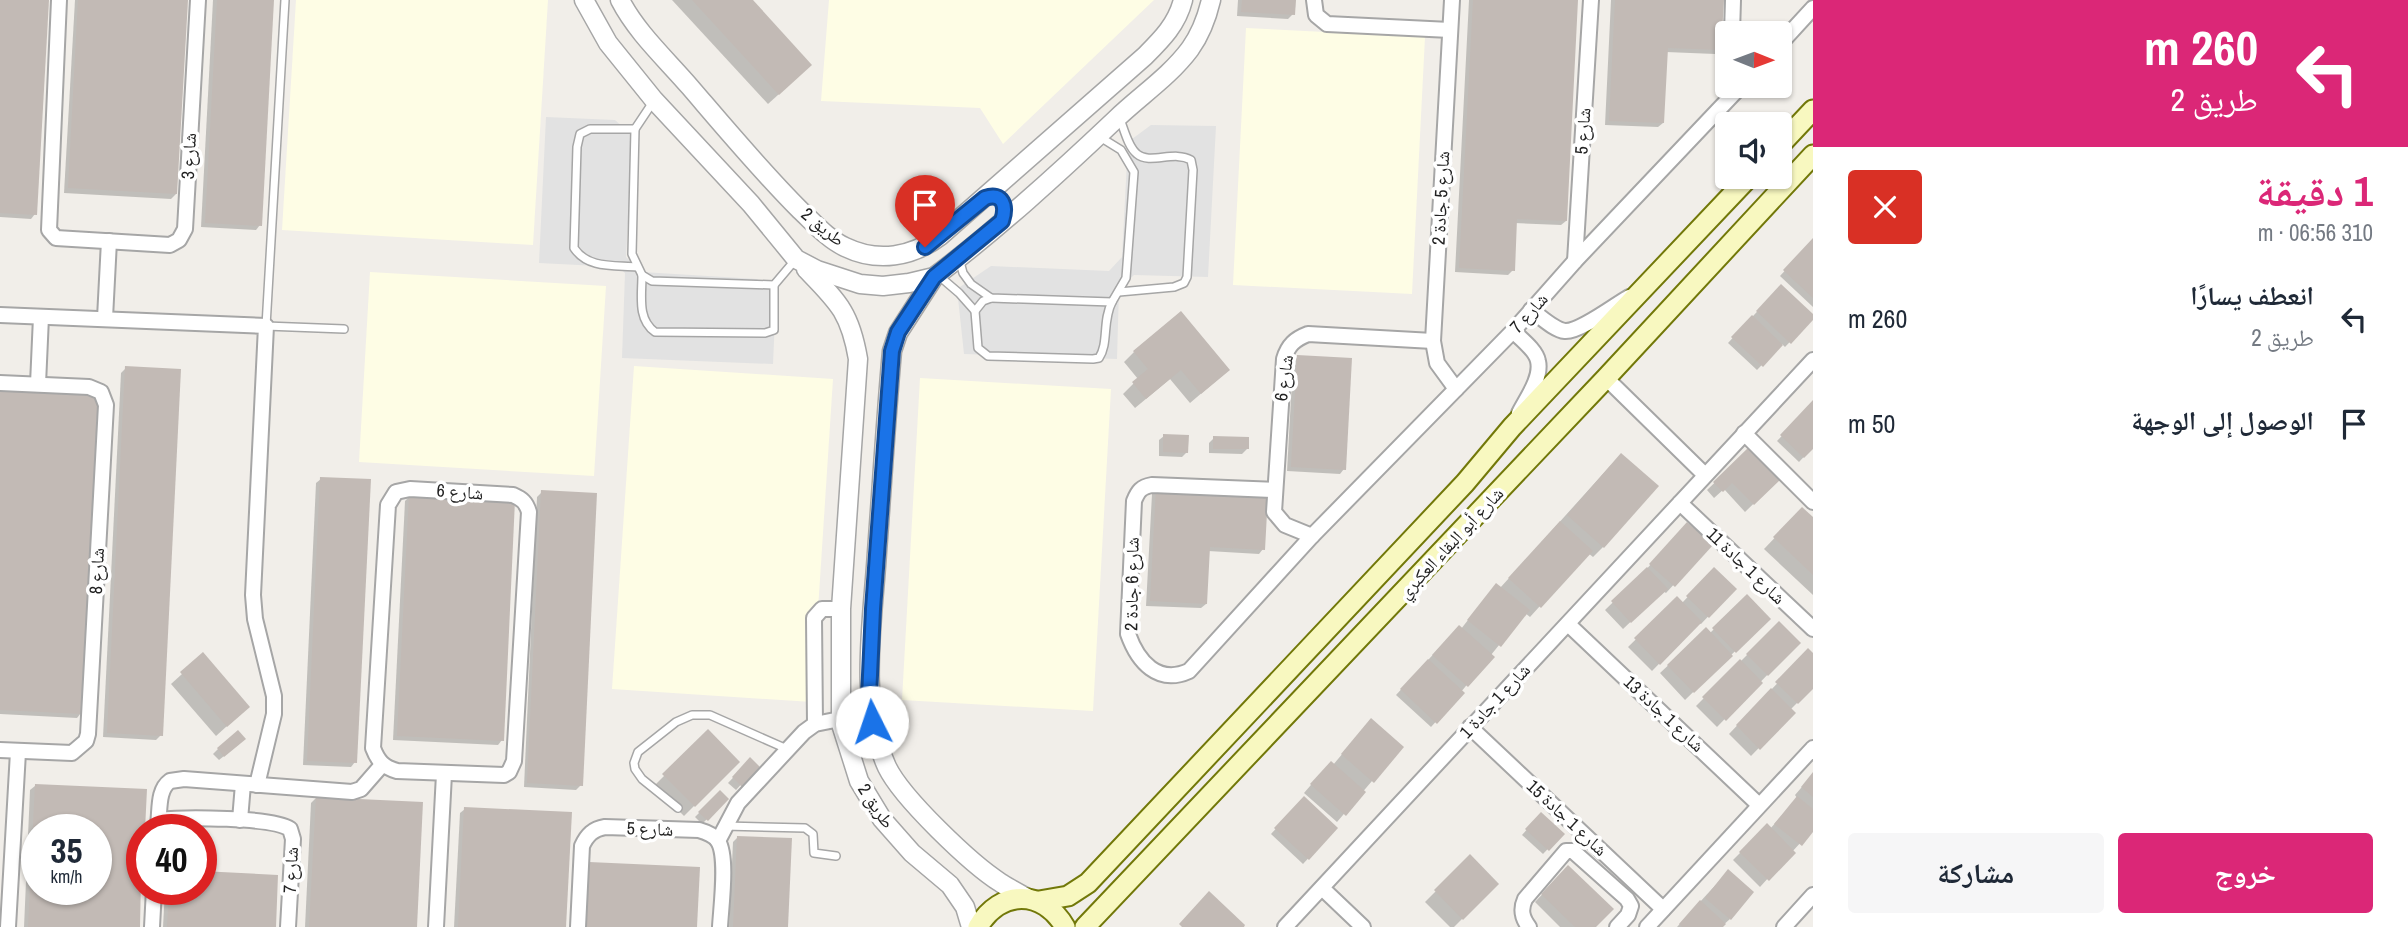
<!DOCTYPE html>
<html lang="ar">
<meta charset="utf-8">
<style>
:root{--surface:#fff;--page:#f6f6f7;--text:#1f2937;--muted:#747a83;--accent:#db2777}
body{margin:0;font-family:"Archivo Narrow","Noto Naskh Arabic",sans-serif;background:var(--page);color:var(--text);direction:rtl;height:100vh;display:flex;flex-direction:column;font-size:26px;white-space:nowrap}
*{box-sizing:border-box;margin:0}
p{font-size:23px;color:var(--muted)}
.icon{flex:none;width:38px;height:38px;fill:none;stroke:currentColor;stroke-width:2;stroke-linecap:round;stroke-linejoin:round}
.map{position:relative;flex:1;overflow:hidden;direction:ltr}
.panel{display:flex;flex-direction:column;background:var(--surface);width:595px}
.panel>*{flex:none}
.top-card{background:#db2777;color:#fff;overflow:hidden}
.needle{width:46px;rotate:91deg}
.controls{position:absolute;left:1715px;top:21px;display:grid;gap:14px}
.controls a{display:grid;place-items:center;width:77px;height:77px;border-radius:7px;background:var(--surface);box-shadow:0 2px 5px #0004;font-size:35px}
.speed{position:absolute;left:21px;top:814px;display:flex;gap:14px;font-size:35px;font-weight:700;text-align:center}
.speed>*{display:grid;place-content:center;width:91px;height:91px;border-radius:50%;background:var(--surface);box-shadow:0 2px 5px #0004;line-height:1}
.speed small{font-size:18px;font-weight:400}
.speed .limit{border:10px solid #d22;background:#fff;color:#111}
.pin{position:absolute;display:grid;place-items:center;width:60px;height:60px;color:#fff;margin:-72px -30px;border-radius:50% 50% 50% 0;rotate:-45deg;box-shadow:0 0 7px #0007}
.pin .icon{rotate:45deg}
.me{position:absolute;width:77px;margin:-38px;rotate:356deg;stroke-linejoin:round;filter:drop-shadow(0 0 5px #0008)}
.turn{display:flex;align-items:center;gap:24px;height:147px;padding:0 35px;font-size:32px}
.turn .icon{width:91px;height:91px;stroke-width:2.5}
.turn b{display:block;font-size:49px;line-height:60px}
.round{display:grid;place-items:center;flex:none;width:74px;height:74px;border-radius:7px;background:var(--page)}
.summary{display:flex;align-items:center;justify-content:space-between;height:119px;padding:0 35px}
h1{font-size:42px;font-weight:800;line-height:52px;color:var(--accent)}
.cta{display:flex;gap:14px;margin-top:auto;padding:14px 35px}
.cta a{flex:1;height:80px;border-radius:7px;background:var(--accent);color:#fff;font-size:28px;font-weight:800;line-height:80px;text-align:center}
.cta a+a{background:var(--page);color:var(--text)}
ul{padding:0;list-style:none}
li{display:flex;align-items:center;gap:21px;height:105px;padding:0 35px}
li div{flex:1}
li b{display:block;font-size:26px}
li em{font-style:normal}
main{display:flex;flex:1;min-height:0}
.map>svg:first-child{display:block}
.education{fill:#fefde5}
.parking{fill:#e2e2e2}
.shadow{fill:#0003;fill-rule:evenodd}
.building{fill:#c2bab5;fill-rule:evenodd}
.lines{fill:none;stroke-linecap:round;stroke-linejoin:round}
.service-casing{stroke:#a6a6a6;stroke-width:10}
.minor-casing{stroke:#a6a6a6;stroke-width:18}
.tertiary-casing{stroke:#a6a6a6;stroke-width:21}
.secondary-casing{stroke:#727809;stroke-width:23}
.service{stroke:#fff;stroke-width:7}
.minor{stroke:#fff;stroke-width:14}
.tertiary{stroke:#fff;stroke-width:18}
.secondary{stroke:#f8f8c0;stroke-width:19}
.route-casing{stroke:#114b97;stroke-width:18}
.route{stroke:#1a73e8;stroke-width:12}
.labels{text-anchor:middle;stroke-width:7;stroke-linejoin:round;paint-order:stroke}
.street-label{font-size:18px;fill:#222;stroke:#fff}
</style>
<main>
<section class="panel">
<div class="top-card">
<div class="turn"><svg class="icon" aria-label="left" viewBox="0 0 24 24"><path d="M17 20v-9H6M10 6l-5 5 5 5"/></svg><div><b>260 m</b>طريق 2</div></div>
</div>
<div class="summary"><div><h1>1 دقيقة</h1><p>310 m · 06:56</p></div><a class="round" style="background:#d93025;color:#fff"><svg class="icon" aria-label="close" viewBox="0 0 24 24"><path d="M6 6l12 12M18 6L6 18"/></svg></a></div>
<ul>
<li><svg class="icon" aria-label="left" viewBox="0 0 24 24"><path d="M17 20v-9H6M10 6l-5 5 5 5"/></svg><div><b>انعطف يسارًا</b><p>طريق 2</p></div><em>260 m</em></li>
<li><svg class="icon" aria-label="arrive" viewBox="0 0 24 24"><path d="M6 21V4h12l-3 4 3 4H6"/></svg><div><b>الوصول إلى الوجهة</b></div><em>50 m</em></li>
</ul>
<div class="cta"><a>خروج</a><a>مشاركة</a></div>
</section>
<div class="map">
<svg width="1813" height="927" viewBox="0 0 1813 927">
<rect width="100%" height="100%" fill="#f1eee9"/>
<g class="education">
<polygon points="296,0 548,0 533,245 282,230"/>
<polygon points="829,0 1154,0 1003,144 980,108 821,101"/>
<polygon points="1246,28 1425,37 1412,294 1233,285"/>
<polygon points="370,272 606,286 594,476 359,462"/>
<polygon points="634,366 833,379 812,702 612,689"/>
<polygon points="920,378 1111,389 1093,711 902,700"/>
</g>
<g class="parking">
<polygon points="546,117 615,120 633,136 626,257 642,272 757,279 776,296 773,364 622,358 625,273 618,267 539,263"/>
<polygon points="1151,125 1216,126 1208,277 1134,275 1119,289 1117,359 964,354 957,289 991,266 1109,271 1122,257 1128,142"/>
</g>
<g class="shadow">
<polygon points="0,0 47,0 35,214 31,219 0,217"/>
<polygon points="75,0 186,0 176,194 171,199 64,193"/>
<polygon points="213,0 272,0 260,225 256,230 201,227"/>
<polygon points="672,0 750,0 800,75 768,104"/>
<polygon points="1238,0 1294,0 1293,14 1288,19 1237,16"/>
<polygon points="1469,0 1577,0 1566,221 1561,225 1515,223 1513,270 1508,275 1455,272"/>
<polygon points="1611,0 1722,0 1719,49 1715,54 1666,52 1663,123 1658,127 1605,125"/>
<polygon points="1813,240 1813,307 1780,276"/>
<polygon points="1781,286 1813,318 1785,347 1782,344 1757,370 1728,343"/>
<polygon points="1134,352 1217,380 1190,403 1170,379 1135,408 1123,394 1138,379 1124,362"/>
<polygon points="1297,357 1344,469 1340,474 1287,471 1293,362"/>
<polygon points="126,368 161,735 156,740 103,737 121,373"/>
<polygon points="0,392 81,713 77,718 0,714"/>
<polygon points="1813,403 1813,447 1799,462 1777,441"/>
<polygon points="1164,436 1187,452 1182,457 1159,456 1159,440"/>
<polygon points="1214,438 1247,449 1242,454 1209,453 1209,443"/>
<polygon points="1750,449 1779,479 1745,512 1724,489 1714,498 1707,490"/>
<polygon points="1611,465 1603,547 1593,557 1588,553 1530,617 1525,613 1461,692 1462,693 1431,727 1396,695 1451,635 1461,629 1489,593 1500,588"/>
<polygon points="321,479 355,762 351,767 303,765 316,483"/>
<polygon points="1156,490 1263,549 1259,554 1208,551 1206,604 1201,608 1146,606 1152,494"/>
<polygon points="542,492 581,785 576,790 524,787 537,497"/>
<polygon points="409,497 502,740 498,745 393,740 405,501"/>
<polygon points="1802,509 1813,520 1813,595 1764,549"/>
<polygon points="1680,532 1710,545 1666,593 1663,591 1623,629 1605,610 1643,573"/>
<polygon points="1714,569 1734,589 1701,624 1699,623 1652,671 1628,647 1677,599 1682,603"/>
<polygon points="1747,597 1768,619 1685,700 1660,673 1706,630 1710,633"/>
<polygon points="1779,623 1798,643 1717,727 1696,706"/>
<polygon points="1808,651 1813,655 1813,687 1790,710 1793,713 1751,756 1729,734"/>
<polygon points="203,655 237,717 216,736 171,684"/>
<polygon points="1364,728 1372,781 1337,822 1304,793 1323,771 1333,765"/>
<polygon points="708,732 738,762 684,816 654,786"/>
<polygon points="239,744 219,760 213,754 218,749"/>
<polygon points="750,760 757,767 736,790 728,783"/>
<polygon points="1813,774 1813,829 1760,887 1733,860 1767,826 1770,829 1797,798 1795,795"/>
<path d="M35,786L142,830L139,927H24L30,790ZM37,830H96V889H37Z"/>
<polygon points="720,792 727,799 702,824 695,817"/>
<polygon points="316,798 415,927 305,927 311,803"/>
<polygon points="1304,798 1336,828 1303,864 1271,834"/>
<polygon points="465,809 565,927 454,927 460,813"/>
<polygon points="1541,814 1562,834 1543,854 1522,835"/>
<polygon points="738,837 786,927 729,927 733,842"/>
<polygon points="1470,857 1497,884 1454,927 1450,927 1425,902"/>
<polygon points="590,864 695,927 582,927 585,868"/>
<polygon points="1568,867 1594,927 1560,927 1535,902"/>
<polygon points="1721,879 1730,919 1721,927 1677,927"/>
<polygon points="165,889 201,889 274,927 163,927"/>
</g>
<g class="building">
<polygon points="0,0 49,0 37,215 0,213"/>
<polygon points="78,0 188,0 177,194 68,188"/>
<polygon points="217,0 274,0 262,226 205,223"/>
<polygon points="692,0 753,0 812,65 779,95"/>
<polygon points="1242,0 1296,0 1295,15 1241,12"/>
<polygon points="1473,0 1578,0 1567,221 1517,219 1515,271 1459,268"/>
<polygon points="1615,0 1724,0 1721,50 1668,48 1664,123 1609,121"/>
<polygon points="1813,238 1813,298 1783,270"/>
<polygon points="1781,284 1813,314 1813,320 1791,344 1756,311"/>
<polygon points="1181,311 1230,370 1201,394 1181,370 1146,399 1132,382 1148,369 1133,351"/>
<polygon points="1752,315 1783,345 1763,367 1731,337"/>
<polygon points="1297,355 1352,358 1346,470 1291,467"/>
<polygon points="125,366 181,369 163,736 107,733"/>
<polygon points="0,390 98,395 83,714 0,710"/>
<polygon points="1813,400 1813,449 1804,458 1780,435"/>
<polygon points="1163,434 1189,435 1188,453 1163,452"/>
<polygon points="1213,436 1249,437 1249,449 1213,449"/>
<polygon points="1750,446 1781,479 1754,505 1732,483 1723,492 1713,482"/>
<polygon points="1621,453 1659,486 1604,548 1567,515"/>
<polygon points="320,477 371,479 357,763 307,761"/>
<polygon points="1156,488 1268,494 1265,550 1210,547 1207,604 1150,601"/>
<polygon points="541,490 597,493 583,786 527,783"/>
<polygon points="409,495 515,500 504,741 397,736"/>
<polygon points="1802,507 1813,517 1813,575 1773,537"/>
<polygon points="1560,521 1593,551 1541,608 1508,578"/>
<polygon points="1687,522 1713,545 1675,587 1649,564"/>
<polygon points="1647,567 1668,589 1631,623 1611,601"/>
<polygon points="1714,567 1737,589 1709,618 1686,596"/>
<polygon points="1496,583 1530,610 1501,647 1467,620"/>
<polygon points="1747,594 1771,619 1736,653 1712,628"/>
<polygon points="1677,596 1702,622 1660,665 1634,638"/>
<polygon points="1779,621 1801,643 1768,676 1746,654"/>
<polygon points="1459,625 1495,657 1468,687 1432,655"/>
<polygon points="1706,627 1733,656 1694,693 1667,665"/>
<polygon points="1808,648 1813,653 1813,689 1798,704 1775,682"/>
<polygon points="203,652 250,707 227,727 180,672"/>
<polygon points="1428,659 1465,693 1437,724 1400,689"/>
<polygon points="1740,659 1763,683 1726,721 1702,697"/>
<polygon points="1771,688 1796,713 1760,750 1736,725"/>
<polygon points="1371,718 1404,747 1374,783 1341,754"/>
<polygon points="708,729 740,762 695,807 662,774"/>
<polygon points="238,730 246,739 224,757 217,748"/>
<polygon points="750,757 760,767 742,787 732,777"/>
<polygon points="1331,761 1366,792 1346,816 1310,784"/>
<polygon points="1813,772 1813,797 1801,787"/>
<path d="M35,784L147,789L145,830H142L140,927H28ZM37,830H96V889H37Z"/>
<polygon points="720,790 729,799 708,821 698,812"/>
<polygon points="1304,796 1338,828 1309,860 1274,828"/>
<polygon points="1797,796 1813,809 1813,832 1802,846 1774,824"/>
<polygon points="316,797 423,802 417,927 309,927"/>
<polygon points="464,807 572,812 566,927 458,927"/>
<polygon points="1541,812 1565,834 1549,851 1525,829"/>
<polygon points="1767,823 1796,853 1769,881 1739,852"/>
<polygon points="737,836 792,838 788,927 733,927"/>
<polygon points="1470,854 1499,884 1463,920 1434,890"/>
<polygon points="589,862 700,867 697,927 586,927"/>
<polygon points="1568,865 1614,909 1596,927 1575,927 1541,894"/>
<polygon points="1728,869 1754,892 1731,920 1705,898"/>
<polygon points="201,871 278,875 276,927 167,927 169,889 201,889"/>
<polygon points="1209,891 1245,925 1244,927 1182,927 1179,924"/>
<polygon points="1700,900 1726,924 1723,927 1682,927 1679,924"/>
</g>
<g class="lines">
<g class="service-casing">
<g id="service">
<polyline points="285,0 266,326 344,329"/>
<polyline points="653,102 635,129 632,254 642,275 652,281 774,285 796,259"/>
<path d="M635,129H590L580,134L577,147L574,248C588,269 614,265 637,267"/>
<polyline points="959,258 963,273 971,284 991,298 1112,302 1126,278 1134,172 1121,150 1100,137"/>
<path d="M642,275C642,296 637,319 655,332L765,333L774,330V285"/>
<path d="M938,275L959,293L975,311L978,348L988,356L1093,359L1099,358C1109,343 1102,321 1112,302"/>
<path d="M1119,292L1174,287L1184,283L1187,277L1193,170L1191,160C1174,150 1150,165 1137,154C1128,147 1124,129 1120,119"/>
<polyline points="975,311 983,301 991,298"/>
<polyline points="678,808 642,779 635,769 634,763 638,752 676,722 692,715 710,715 787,749"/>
<polyline points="725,826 805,828 813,834 814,853 836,856"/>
</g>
</g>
<g class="minor-casing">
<g id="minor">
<polyline points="59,0 49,230 56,238 170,245 179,240 185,229 198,0"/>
<polyline points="1314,0 1316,15 1327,24 1450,30"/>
<polyline points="1452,0 1433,341 1437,363 1456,389"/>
<polyline points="1732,33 1733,0"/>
<polyline points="1780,44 1813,8"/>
<polyline points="1575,261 1591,0"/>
<path d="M1531,310C1540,316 1554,330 1565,331C1580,332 1615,305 1629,297"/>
<polyline points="0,315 266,326 253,595 255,619 274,696 274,714 257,785"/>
<polyline points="105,318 109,241"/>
<path d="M1513,331C1521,339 1536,350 1538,361C1542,378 1526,399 1519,413"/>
<polyline points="1606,378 1705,475"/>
<polyline points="0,383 89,387 101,392 106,405 88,734 86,741 72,753 0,750"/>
<polyline points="38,384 41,317"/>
<polyline points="1744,433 1813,502"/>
<path d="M410,489L513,495C522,499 526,502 529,512L514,761L509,772L504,775L397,771C383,767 378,761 373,748L388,505L396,492Z"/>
<path d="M1275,490L1152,485C1141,487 1138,491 1134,501L1128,634C1138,662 1158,685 1189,671L1312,536L1513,331L1575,261L1741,86"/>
<polyline points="1680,503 1813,629"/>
<path d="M1312,536L1285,525L1274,512L1284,359C1288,345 1295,339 1308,334L1433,341"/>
<polyline points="1568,624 1759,805"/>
<polyline points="815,724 814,618 822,609 841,609"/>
<polyline points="1470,727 1663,909"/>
<path d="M160,820C182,817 273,817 290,829L293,839L288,927"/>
<polyline points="240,820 243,784"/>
<path d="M157,830C161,814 156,791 170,781L184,779L352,792L361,789L382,765"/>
<polyline points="718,841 738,803 804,732 815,724 840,719"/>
<polyline points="1322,888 1363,927"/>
<polyline points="8,927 18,752"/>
<polyline points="152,927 154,889"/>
<polyline points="436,927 444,774"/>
<path d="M578,927L582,846C587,835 593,829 605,827L699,830C706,832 714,835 718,841C728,857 721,907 720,927"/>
<polyline points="1285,927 1813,360"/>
<path d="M1529,927C1522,918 1520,910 1525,899L1566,851H1573L1627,899L1631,906L1628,915L1617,927"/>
<polyline points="1647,927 1813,748"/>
<polyline points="1784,927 1813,895"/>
</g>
</g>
<g class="tertiary-casing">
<g id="tertiary">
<path d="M584,0L608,43L654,100L751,204L796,259L817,270L860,284L883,286L909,283L934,277C998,229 1058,174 1116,119C1141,95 1169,77 1190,49C1200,35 1207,17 1211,0"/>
<path d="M620,0C637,33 666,59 690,87C726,129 761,171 800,210C814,223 828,239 845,247C878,263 912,257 940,236L1145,56C1162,39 1177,24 1183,0"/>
<path d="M806,269C838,302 850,312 858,359L841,609V724L859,781L882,819L912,853L950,885L965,907L971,927"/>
<path d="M934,277L898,333L892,351C886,418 882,485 877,552C873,620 858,703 887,767C902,798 971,864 1001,883C1010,889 1020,894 1029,899"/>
</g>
</g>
<g class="secondary-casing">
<g id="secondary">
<polyline points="1780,145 1813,110"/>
<polyline points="1039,901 1068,896 1088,883 1465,483 1512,427 1749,177"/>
<path d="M978,927C1000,889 1043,889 1065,927"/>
<polyline points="1085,927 1606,378 1813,155"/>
</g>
</g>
<use href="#service" class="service"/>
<use href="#minor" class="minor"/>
<use href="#tertiary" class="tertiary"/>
<use href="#secondary" class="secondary"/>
</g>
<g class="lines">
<g class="route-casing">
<path id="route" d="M872,722L869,697L873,609L892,351L898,332L934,277L1002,221C1007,206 1003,192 985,198L925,247"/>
</g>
<use href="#route" class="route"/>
</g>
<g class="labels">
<g class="street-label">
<text transform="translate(1583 131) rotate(-86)" y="6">شارع 5</text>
<text transform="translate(189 156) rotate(-87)" y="6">شارع 3</text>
<text transform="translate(1441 198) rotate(-87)" y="6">شارع 5 جادة 2</text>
<text transform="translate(823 227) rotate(39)" y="6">طريق 2</text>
<text transform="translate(1529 313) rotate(-48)" y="6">شارع 7</text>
<text transform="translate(1284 378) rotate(-82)" y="6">شارع 6</text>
<text transform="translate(460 492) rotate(4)" y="6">شارع 6</text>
<text transform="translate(1451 543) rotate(-47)" y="6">شارع أبو البقاء العكبري</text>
<text transform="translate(1746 566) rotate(44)" y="6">شارع 1 جادة 11</text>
<text transform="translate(97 571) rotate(-87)" y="6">شارع 8</text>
<text transform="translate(1132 584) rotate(-89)" y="6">شارع 6 جادة 2</text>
<text transform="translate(1495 701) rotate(-47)" y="6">شارع 1 جادة 1</text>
<text transform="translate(1664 714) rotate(43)" y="6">شارع 1 جادة 13</text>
<text transform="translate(876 806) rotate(56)" y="6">طريق 2</text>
<text transform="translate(1567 818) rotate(43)" y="6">شارع 1 جادة 15</text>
<text transform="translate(650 829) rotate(2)" y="6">شارع 5</text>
<text transform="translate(291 870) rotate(-87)" y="6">شارع 7</text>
</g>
</g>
</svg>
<div class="controls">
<a><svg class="needle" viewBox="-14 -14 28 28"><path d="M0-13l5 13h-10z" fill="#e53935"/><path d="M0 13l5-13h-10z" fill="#747a83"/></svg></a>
<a><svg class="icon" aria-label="sound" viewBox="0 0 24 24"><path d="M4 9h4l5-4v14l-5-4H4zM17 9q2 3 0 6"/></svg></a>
</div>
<div class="speed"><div>35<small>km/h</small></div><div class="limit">40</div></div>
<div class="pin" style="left:925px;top:247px;background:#d93025"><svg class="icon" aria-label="arrive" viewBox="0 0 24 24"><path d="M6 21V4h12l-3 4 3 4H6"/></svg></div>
<svg class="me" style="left:872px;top:722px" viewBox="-20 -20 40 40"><circle r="19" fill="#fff"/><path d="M0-13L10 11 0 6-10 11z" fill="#1a73e8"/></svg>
</div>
</main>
